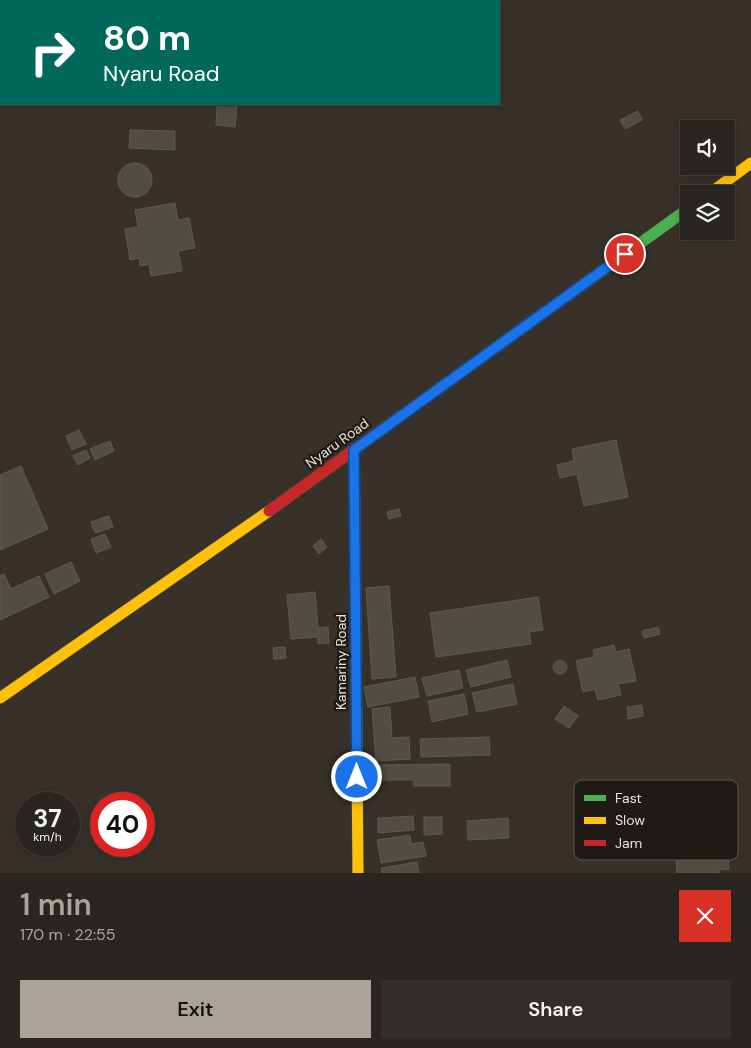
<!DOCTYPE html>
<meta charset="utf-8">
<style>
:root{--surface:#292520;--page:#312d29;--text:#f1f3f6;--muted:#a5a5a5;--line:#45423e;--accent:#aaa39c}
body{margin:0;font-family:"DM Sans",sans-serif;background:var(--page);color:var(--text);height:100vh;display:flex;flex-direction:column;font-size:19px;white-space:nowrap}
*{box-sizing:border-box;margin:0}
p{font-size:16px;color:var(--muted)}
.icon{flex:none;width:28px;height:28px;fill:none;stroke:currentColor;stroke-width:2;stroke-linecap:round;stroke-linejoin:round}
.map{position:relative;height:873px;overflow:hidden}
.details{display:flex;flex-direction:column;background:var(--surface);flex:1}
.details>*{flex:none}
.guide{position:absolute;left:0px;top:0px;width:500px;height:105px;box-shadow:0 2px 8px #0003,0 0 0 1px var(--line);background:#00695c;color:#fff;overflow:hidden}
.buttons{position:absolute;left:680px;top:120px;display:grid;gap:10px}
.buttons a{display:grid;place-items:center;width:55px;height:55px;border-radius:0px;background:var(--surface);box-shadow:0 2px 8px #0003,0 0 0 1px var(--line);font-size:25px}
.speed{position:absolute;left:15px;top:792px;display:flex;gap:10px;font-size:25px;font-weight:700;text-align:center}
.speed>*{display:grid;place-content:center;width:65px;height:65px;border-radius:50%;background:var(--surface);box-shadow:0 2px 8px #0003,0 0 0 1px var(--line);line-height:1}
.speed small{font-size:12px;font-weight:400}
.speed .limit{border:8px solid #d22;background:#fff;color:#111}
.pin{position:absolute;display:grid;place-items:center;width:42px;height:42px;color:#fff;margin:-21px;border:2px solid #fff;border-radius:50%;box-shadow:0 1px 5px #0007}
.me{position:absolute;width:55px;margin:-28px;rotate:0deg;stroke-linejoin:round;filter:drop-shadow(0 0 4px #0008)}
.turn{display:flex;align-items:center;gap:18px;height:105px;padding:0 20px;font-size:22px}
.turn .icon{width:65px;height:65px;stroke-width:2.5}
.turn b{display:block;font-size:35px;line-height:42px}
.round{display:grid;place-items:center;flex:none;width:52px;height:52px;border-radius:0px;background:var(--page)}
.overview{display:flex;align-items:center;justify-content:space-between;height:85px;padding:0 20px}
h1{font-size:30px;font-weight:600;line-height:38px;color:var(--accent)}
.primary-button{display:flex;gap:10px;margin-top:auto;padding:10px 20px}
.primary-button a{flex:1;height:58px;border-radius:0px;background:var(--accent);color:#111;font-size:20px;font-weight:600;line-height:58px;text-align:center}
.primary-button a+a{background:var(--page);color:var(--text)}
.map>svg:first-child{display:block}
.building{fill:#514d43;stroke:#5d5a53}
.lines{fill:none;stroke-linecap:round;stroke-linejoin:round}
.fast-casing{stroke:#524e47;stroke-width:12}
.slow-casing{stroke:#524e47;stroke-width:12}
.jam-casing{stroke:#524e47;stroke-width:12}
.fast{stroke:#4caf50;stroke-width:11}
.slow{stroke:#ffc107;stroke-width:11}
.jam{stroke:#c62828;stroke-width:11}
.route-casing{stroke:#114b97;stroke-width:12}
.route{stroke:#1a73e8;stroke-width:9}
.labels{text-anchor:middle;stroke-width:4.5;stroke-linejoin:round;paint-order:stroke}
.street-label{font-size:14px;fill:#e8e1d9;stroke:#1f1a15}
.key{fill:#1f1a15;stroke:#5b5650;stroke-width:1}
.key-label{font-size:14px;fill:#e8e1d9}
</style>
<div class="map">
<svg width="751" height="873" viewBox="0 0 751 873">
<rect width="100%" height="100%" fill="#37312a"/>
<g class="building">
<polygon points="217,104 237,104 235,127 216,125"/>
<polygon points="638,111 642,120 625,129 620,120"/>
<polygon points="130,130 175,131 175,150 129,148"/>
<circle cx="135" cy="180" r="17"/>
<polygon points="175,203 178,220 189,218 195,248 178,251 182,271 151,276 149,264 140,266 139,258 130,260 125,229 138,227 135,210"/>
<polygon points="79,430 86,444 72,450 66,436"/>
<polygon points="616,440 628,497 584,506 577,474 560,478 557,465 574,461 572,449"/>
<polygon points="110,441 114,451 95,460 90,449"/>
<polygon points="86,450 90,458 78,465 73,456"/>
<polygon points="21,466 48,529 0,550 0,475"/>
<polygon points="399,509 401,516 389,519 387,512"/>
<polygon points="109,516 113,527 95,533 91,522"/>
<polygon points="105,534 111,547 96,553 91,539"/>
<polygon points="321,539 327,547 319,554 313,546"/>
<polygon points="71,562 80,581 54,594 45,574"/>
<polygon points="4,574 11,589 39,576 49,597 0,620 0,576"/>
<polygon points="389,586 396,677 372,679 366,588"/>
<polygon points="315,592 318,628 328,627 329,643 318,644 318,637 291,639 287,595"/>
<polygon points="538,597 543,630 529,632 531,644 436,657 430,613"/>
<polygon points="658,627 660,634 644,638 642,631"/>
<polygon points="614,645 616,652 629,649 636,681 618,684 621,695 598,700 595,689 583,692 576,661 594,657 593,650"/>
<polygon points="285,647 286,658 274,659 273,648"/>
<circle cx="560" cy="667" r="7"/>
<polygon points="507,660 511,677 471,687 466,670"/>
<polygon points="459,670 463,688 427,696 422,678"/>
<polygon points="415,677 419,697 368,707 364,687"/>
<polygon points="513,684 517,704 477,712 472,693"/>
<polygon points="464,694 468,714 432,722 428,701"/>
<polygon points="642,705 643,716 628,719 627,707"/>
<polygon points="564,706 578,716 569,728 555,719"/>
<polygon points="390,707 392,738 409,737 410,759 376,761 372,709"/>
<polygon points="489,737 490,755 421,757 420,739"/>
<polygon points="450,764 450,786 414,786 414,780 374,780 374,765"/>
<polygon points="413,816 414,830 378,833 378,818"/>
<polygon points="424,817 442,817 442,834 424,835"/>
<polygon points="508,818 509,838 468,840 467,821"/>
<polygon points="716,823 718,846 727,846 729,869 719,870 720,873 677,873 676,858 666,858 664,836 674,835 673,826"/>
<polygon points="410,835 411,844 423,842 426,856 381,863 377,840"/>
<polygon points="417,862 419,873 382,873 381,868"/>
</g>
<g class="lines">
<g class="fast-casing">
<g id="fast">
<polyline points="466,369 689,208"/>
<polyline points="354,450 356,651"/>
</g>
</g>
<g class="slow-casing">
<g id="slow">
<polyline points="709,194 751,163"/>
<polyline points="356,651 358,873"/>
<polyline points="0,698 269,511"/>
</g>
</g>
<g class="jam-casing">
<polyline id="jam" points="269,511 466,369"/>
</g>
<use href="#fast" class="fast"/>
<use href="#slow" class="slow"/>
<use href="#jam" class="jam"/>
</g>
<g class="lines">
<g class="route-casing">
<polyline id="route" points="357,777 354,450 625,254"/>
</g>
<use href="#route" class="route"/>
</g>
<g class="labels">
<g class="street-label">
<text transform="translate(337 443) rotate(-36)" y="5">Nyaru Road</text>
<text transform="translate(341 662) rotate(-90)" y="5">Kamariny Road</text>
</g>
</g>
<rect x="574" y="780" width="164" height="80" rx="8" class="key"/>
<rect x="584" y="795" width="22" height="6" fill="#4caf50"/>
<rect x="584" y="817" width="22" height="7" fill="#ffc107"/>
<rect x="584" y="840" width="22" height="6" fill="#c62828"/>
<g class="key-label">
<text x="615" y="803">Fast</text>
<text x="615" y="825">Slow</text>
<text x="615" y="848">Jam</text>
</g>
</svg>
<div class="buttons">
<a><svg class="icon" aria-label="sound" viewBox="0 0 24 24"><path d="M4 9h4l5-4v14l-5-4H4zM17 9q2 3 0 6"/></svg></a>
<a><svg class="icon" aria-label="layers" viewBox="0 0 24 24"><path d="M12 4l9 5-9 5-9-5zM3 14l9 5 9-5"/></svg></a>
</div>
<div class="speed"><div>37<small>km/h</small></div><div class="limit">40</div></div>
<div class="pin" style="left:625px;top:254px;background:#d93025"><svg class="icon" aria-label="arrive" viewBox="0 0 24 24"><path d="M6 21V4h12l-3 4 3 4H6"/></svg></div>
<svg class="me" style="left:357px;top:777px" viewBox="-20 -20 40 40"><circle r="17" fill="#1a73e8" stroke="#fff" stroke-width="3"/><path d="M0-11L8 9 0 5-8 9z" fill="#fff"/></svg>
<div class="guide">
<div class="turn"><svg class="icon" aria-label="right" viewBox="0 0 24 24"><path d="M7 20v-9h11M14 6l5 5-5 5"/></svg><div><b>80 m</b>Nyaru Road</div></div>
</div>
</div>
<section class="details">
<div class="overview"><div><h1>1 min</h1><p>170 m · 22:55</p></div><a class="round" style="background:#d93025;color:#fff"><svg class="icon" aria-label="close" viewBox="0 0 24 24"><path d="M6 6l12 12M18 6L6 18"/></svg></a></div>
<div class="primary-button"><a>Exit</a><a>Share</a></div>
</section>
